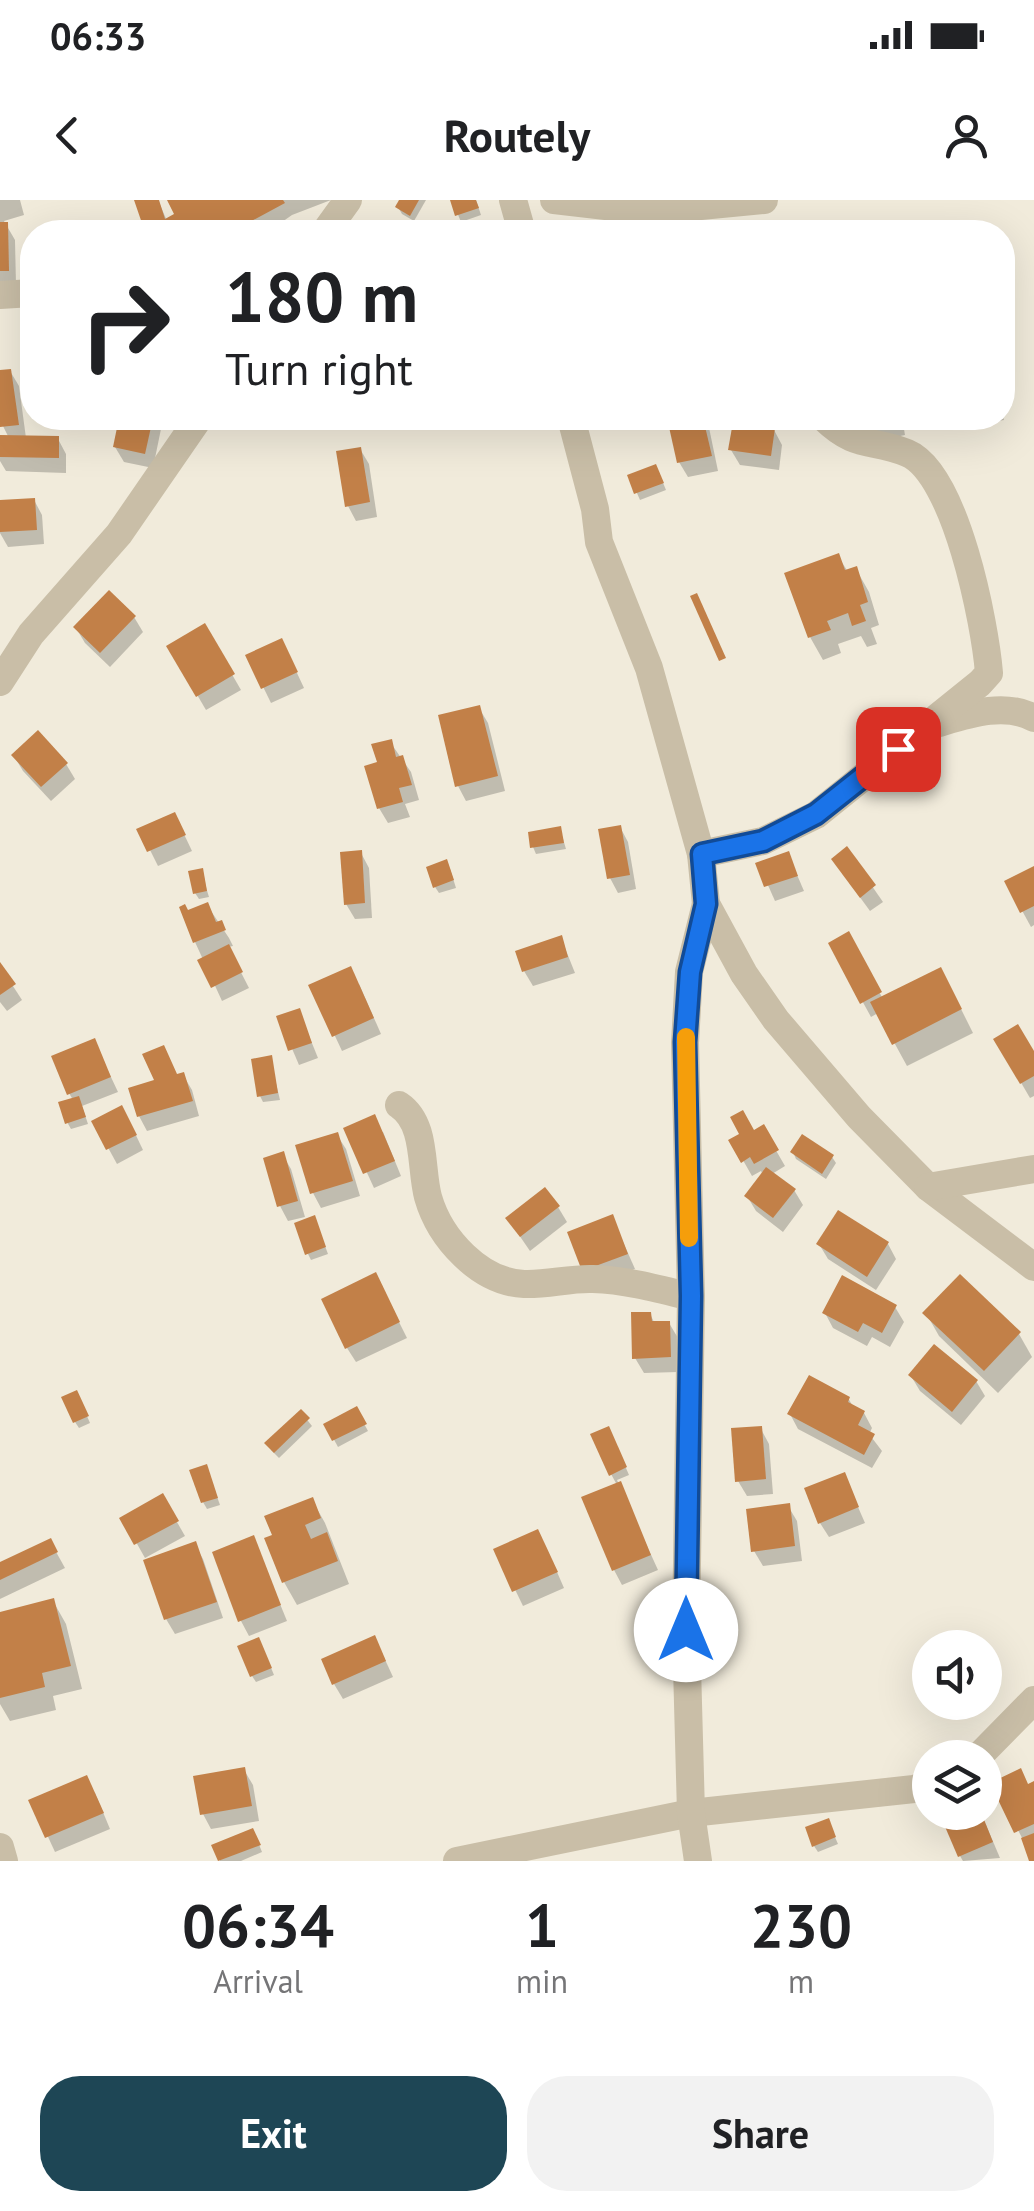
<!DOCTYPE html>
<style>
:root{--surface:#fff;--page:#f2f2f2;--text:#202124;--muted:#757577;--accent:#1e4655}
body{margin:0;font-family:"PT Sans",sans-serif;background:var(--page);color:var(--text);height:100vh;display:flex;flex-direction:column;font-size:38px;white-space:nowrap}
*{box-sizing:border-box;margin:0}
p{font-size:32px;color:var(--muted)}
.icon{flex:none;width:55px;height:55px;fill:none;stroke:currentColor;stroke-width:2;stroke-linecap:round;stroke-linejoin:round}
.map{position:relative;height:1661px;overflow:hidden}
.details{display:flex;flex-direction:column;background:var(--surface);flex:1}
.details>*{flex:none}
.guide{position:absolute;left:20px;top:20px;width:995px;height:210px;border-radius:40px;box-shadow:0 10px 40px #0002;background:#fff;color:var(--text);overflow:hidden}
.fabs{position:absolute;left:912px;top:1430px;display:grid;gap:20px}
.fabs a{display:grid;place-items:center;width:90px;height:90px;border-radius:50%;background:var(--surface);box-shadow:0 10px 40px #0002;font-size:50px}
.pin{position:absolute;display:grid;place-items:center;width:85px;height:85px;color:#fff;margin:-42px;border-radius:20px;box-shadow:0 5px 15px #0006}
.me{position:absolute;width:110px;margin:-55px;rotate:0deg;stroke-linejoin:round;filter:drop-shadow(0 0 8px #0008)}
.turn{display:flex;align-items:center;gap:35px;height:210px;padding:0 40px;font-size:45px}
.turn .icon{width:130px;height:130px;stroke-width:2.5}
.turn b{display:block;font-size:70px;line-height:85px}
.eta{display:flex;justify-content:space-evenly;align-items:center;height:170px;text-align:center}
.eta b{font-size:60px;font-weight:700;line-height:70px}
.cta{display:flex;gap:20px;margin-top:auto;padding:20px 40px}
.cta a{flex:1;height:115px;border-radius:40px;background:var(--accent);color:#fff;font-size:40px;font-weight:700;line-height:115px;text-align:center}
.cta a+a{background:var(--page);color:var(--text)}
.status{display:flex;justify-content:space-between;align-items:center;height:70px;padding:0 50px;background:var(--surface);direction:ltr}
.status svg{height:28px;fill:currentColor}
header{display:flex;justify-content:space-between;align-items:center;height:130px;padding:0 40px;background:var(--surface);font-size:45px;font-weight:700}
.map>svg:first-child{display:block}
.shadow{fill:#0003}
.building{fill:#c28048}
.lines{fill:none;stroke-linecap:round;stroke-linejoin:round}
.minor{stroke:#c9bea7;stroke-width:28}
.route-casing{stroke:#114b97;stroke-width:25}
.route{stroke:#1a73e8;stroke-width:18}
.slow{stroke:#f59e0b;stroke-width:18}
</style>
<div class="status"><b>06:33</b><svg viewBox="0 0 49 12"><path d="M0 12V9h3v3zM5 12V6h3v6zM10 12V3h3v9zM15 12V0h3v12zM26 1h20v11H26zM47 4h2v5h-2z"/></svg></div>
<header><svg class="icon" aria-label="back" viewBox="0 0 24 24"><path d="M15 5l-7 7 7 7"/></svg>Routely<svg class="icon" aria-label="person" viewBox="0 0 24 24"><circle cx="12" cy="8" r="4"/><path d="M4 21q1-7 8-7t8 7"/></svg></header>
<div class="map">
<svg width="1034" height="1661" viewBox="0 0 1034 1661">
<rect width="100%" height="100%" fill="#f1ebdb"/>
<g class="shadow">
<polygon points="0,0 20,0 24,15 4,21 15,40 16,85 0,86"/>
<polygon points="137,0 158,0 167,21 177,15 170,0 331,0 292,15 272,29 274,32 148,32"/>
<polygon points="402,0 426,0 414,21 402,14 398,7"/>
<polygon points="452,0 476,0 481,15 461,22"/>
<polygon points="10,171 19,186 26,238 58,239 66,254 66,273 6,271 0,261 0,238 9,238 3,226 0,173"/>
<polygon points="1002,213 1004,220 987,223 983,218 1002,218"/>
<polygon points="130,218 158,218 162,224 153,268 124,262 115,247"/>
<polygon points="670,218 707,218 718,271 688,277 679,262"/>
<polygon points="856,218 902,218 905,235 867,243"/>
<polygon points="774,230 782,245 779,270 740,265 731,250"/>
<polygon points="360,249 369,264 377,317 356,321 348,306"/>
<polygon points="659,273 666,290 640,300 630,277"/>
<polygon points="34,300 42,315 44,344 8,347 0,333 0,302"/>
<polygon points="838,356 848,372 856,369 869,392 879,425 871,428 877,444 867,447 861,436 838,444 841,453 823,460 810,437 788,374"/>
<polygon points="134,417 143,432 110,467 85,443 76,428"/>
<polygon points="204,426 241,490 206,510 169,447"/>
<polygon points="248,456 289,456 304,488 271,503"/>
<polygon points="479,508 488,523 505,591 466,601 458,586"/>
<polygon points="390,542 411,572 419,600 405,604 410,617 388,623 379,608 367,568 380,564"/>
<polygon points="14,556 66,564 75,579 51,601 23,571"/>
<polygon points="620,627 628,642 636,689 618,693 610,678"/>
<polygon points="560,629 566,649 536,654 533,647"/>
<polygon points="140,630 182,630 192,651 158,666"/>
<polygon points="847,650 883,702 870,711 843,674"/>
<polygon points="361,653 369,668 372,718 355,719 346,704"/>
<polygon points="788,654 804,691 775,701 759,665"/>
<polygon points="450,669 456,688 439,693 435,687"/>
<polygon points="1034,669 1034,725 1031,727 1007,683"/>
<polygon points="201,671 209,697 199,699 195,693"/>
<polygon points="207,705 229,738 233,746 228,747 249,788 222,801 195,742 187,713"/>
<polygon points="848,735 883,799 953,793 973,833 907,866 878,813 871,817 831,744"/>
<polygon points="561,738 575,773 533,786 524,771"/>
<polygon points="0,766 22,800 7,811 0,802"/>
<polygon points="359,784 381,834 342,851 312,787"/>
<polygon points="299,811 318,858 299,865 279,818"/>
<polygon points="996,840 1034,856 1034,896 1030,898"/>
<polygon points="94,841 118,892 82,906 88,924 71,929 67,922 73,900 69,893"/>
<polygon points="270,858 280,900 263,902 260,896"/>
<polygon points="183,875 192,890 199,916 147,931 139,916 177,876"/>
<polygon points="94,922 130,923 143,950 117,964"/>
<polygon points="763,928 785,966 772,974 794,990 803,1005 783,1032 756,1011 747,996 763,975 761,971 752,976 732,941"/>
<polygon points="347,929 383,932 401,976 374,988"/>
<polygon points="337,935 346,949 360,996 321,1008 313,993"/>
<polygon points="793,952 832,957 836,963 826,979 796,959"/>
<polygon points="282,954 291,969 305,1017 288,1021 280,1006 266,959"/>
<polygon points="558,1007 567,1022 530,1051 508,1019"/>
<polygon points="612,1017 635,1069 593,1085 585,1070"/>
<polygon points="317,1025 328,1054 311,1060 308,1054"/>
<polygon points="819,1044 888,1044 896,1059 876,1090 828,1059"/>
<polygon points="960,1077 1019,1134 1032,1157 998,1193 939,1136 926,1113"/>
<polygon points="383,1090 407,1138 356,1162 347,1148"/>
<polygon points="895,1107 904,1122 890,1147 872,1137 867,1146 833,1128 825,1113"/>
<polygon points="650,1114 655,1124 669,1123 678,1138 678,1172 644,1173 635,1158"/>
<polygon points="911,1176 976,1181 985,1196 961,1225 920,1191"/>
<polygon points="848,1198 854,1208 864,1213 872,1228 869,1234 882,1251 872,1268 798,1229 790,1214"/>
<polygon points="80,1200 90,1223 79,1228 75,1222"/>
<polygon points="356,1209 368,1231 338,1247 326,1225"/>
<polygon points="301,1212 312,1226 279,1258 271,1250"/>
<polygon points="761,1229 769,1244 773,1294 747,1296 738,1281"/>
<polygon points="612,1236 629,1275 617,1280 658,1370 622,1385 614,1370 617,1285 611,1274"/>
<polygon points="209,1274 220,1305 207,1309 203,1302"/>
<polygon points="844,1275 865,1323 829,1337 820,1323"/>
<polygon points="162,1296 185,1336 145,1358 123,1319"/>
<polygon points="312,1300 325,1323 349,1384 297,1405 284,1382"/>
<polygon points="788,1306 797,1321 802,1361 763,1366 754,1351"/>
<polygon points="253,1338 287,1421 249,1436 241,1421"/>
<polygon points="50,1341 65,1368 0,1399 0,1365"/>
<polygon points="195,1345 203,1359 223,1418 175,1434 166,1419"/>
<polygon points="546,1347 564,1388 523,1406 496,1350"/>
<polygon points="53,1401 66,1424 82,1489 53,1496 56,1510 10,1521 0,1504 0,1415"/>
<polygon points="262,1446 274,1475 256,1482 252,1476"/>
<polygon points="382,1453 393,1477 343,1499 334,1484"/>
<polygon points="244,1570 253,1585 259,1621 211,1629 203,1614"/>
<polygon points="994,1584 1028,1586 1034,1584 1034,1661"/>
<polygon points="95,1593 110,1629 55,1652 32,1602"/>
<polygon points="986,1625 1000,1658 963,1661 960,1656"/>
<polygon points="831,1628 838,1644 818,1652 814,1646"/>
<polygon points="256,1637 262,1652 241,1661 220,1661 214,1647"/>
</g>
<g class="building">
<polygon points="134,0 159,0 165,19 174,14 167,0 283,0 285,3 231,32 145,32"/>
<polygon points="399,0 419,0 410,16 395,7"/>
<polygon points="450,0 476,0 479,8 455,16"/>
<polygon points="419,20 424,32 392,32"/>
<polygon points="132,21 135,32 95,32 95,31"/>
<polygon points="0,22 8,22 9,71 0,71"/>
<polygon points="11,169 19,225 0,227 0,170"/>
<polygon points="119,218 153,218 145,254 113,247"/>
<polygon points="667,218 703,218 712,256 677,263"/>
<polygon points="853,218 902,218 902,219 856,229"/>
<polygon points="733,222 775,228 771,256 728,250"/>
<polygon points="0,235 59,236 59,258 0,257"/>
<polygon points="361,247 370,302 345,307 336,251"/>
<polygon points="656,264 664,283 634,294 627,275"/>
<polygon points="35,298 37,330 0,332 0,300"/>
<polygon points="839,353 845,370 857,366 868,402 860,405 866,421 852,426 848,413 827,421 831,430 808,438 784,373"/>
<polygon points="109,390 136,416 100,453 73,427"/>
<polygon points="697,393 726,458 719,461 690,396"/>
<polygon points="205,423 235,474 196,497 166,446"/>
<polygon points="282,438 298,472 261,489 245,455"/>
<polygon points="480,505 498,576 455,587 438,515"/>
<polygon points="38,530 68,563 41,587 11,555"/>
<polygon points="392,539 396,557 403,555 412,585 399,588 403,602 377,609 364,566 377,562 371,544"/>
<polygon points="175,612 186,635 147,652 136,629"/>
<polygon points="621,625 630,675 607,679 598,629"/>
<polygon points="561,626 564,643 530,648 528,632"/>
<polygon points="847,646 876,685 860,698 831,659"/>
<polygon points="362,650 365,703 344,705 340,652"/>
<polygon points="789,651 798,676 764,687 755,663"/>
<polygon points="447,659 454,680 433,688 426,667"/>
<polygon points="1034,666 1034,706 1020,713 1004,681"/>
<polygon points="203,668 207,691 193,694 188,671"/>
<polygon points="208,702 216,722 222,720 226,730 193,743 179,707 185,704 188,710"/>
<polygon points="849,731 882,792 860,804 828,743"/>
<polygon points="562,735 568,757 522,772 515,751"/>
<polygon points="229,744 243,772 211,788 197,760"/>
<polygon points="0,762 16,784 0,795"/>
<polygon points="351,766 374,818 332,837 308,785"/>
<polygon points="941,767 962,809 892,845 870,802"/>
<polygon points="300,808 312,843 288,851 276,816"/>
<polygon points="1018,824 1034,851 1034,876 1020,884 993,839"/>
<polygon points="95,838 111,877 67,895 51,856"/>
<polygon points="164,845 177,874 184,872 193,901 137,917 128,888 154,880 142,854"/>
<polygon points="272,855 278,893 257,897 251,859"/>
<polygon points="79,896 86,917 65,924 58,902"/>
<polygon points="122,905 137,935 106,950 91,921"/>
<polygon points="743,910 754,930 764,924 779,950 754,964 750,957 741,963 728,940 739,934 730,917"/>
<polygon points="375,914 395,961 363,974 343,928"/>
<polygon points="338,932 353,981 310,994 295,945"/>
<polygon points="802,934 834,955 822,974 790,952"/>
<polygon points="284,951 298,1001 277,1007 263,958"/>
<polygon points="766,967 796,989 773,1018 744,996"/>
<polygon points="545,987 560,1006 520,1037 505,1018"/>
<polygon points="838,1010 889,1042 867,1077 816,1044"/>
<polygon points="613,1014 628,1054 582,1071 567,1032"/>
<polygon points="315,1015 326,1047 305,1055 294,1023"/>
<polygon points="376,1072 400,1122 345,1149 321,1099"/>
<polygon points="960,1074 1021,1132 984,1171 922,1113"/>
<polygon points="842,1075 897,1105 882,1133 863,1123 858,1132 822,1113"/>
<polygon points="631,1112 651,1112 652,1121 670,1121 671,1157 632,1159"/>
<polygon points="934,1144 978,1180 952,1212 908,1175"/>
<polygon points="809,1175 850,1197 848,1202 865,1211 858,1225 875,1234 864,1255 787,1214"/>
<polygon points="77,1190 89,1216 73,1223 61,1197"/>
<polygon points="357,1206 367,1224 332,1241 323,1224"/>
<polygon points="301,1209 310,1218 274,1253 264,1243"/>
<polygon points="609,1226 627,1267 609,1276 590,1234"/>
<polygon points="762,1226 766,1279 735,1282 731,1228"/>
<polygon points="207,1264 218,1298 201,1303 189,1270"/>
<polygon points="845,1272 859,1307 818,1324 804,1288"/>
<polygon points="621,1281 651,1355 612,1371 581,1297"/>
<polygon points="163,1293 179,1321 134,1345 119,1318"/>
<polygon points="313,1297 321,1318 305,1325 311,1339 327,1332 338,1361 282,1383 264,1338 272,1335 264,1316"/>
<polygon points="790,1303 795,1346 751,1352 746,1309"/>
<polygon points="538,1329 558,1372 512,1392 493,1349"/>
<polygon points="254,1335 281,1405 238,1422 212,1352"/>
<polygon points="51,1338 58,1352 0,1380 0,1362"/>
<polygon points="196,1341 217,1402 164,1420 143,1360"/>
<polygon points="54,1398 71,1466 42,1473 45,1487 0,1498 0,1412"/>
<polygon points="375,1435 386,1461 332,1485 321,1459"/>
<polygon points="259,1437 272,1468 250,1477 237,1446"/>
<polygon points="245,1567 252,1606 200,1615 193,1576"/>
<polygon points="1021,1568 1028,1584 1034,1581 1034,1624 1014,1633 990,1583"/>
<polygon points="87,1575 104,1613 45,1638 28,1600"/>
<polygon points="966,1612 981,1612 993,1642 958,1657 943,1622"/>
<polygon points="829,1618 836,1637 812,1647 805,1627"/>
<polygon points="253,1628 261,1645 218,1661 211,1645"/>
<polygon points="1034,1633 1034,1661 1029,1661 1021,1638"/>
</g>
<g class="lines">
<g class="minor">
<polyline points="513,0 522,32"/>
<polyline points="554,0 649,11 764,0"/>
<polyline points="325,32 348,0"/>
<polyline points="0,95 32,93"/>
<polyline points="571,218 595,309 599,342 649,468 701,654 706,704 744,774 776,820 859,917 928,987 1034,1067"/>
<polyline points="0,482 31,434 119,334 199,218"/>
<path d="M939,523C969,514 1005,502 1034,518"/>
<path d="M701,654L763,641L816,615L980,483L989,473C985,424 956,273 907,253C871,238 857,250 824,218"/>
<path d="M399,905C427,924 420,967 428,997C440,1039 480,1082 524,1084C547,1085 570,1078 593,1079C626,1080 659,1089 691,1097"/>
<polyline points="928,987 1034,969"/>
<polyline points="977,1558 1034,1500"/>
<polyline points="0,1647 4,1661"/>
<polyline points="457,1661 691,1613 914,1589 930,1583"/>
<polyline points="698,1661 691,1613 686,1430 691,1097 685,843 689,772 706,704"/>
</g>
</g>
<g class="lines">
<g class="route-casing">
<polyline id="route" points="686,1430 691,1096 685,842 690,772 706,704 702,654 763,641 816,614 898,549"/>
</g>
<use href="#route" class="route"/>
<polyline class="slow" points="686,837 689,1038"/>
</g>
</svg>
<div class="fabs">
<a><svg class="icon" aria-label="sound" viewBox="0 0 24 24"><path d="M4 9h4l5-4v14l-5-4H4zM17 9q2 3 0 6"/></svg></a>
<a><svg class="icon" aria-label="layers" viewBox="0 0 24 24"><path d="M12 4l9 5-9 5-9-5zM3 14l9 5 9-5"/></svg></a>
</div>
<div class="pin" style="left:898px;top:549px;background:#d93025"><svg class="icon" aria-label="arrive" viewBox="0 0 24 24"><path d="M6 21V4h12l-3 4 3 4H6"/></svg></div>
<svg class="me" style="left:686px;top:1430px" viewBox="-20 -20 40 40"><circle r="19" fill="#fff"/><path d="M0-13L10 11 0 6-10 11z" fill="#1a73e8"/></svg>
<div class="guide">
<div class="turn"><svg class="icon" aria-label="right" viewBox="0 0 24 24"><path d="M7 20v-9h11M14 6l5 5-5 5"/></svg><div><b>180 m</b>Turn right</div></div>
</div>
</div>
<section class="details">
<div class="eta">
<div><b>06:34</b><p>Arrival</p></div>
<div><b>1</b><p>min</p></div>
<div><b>230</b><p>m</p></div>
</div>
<div class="cta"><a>Exit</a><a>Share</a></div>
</section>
